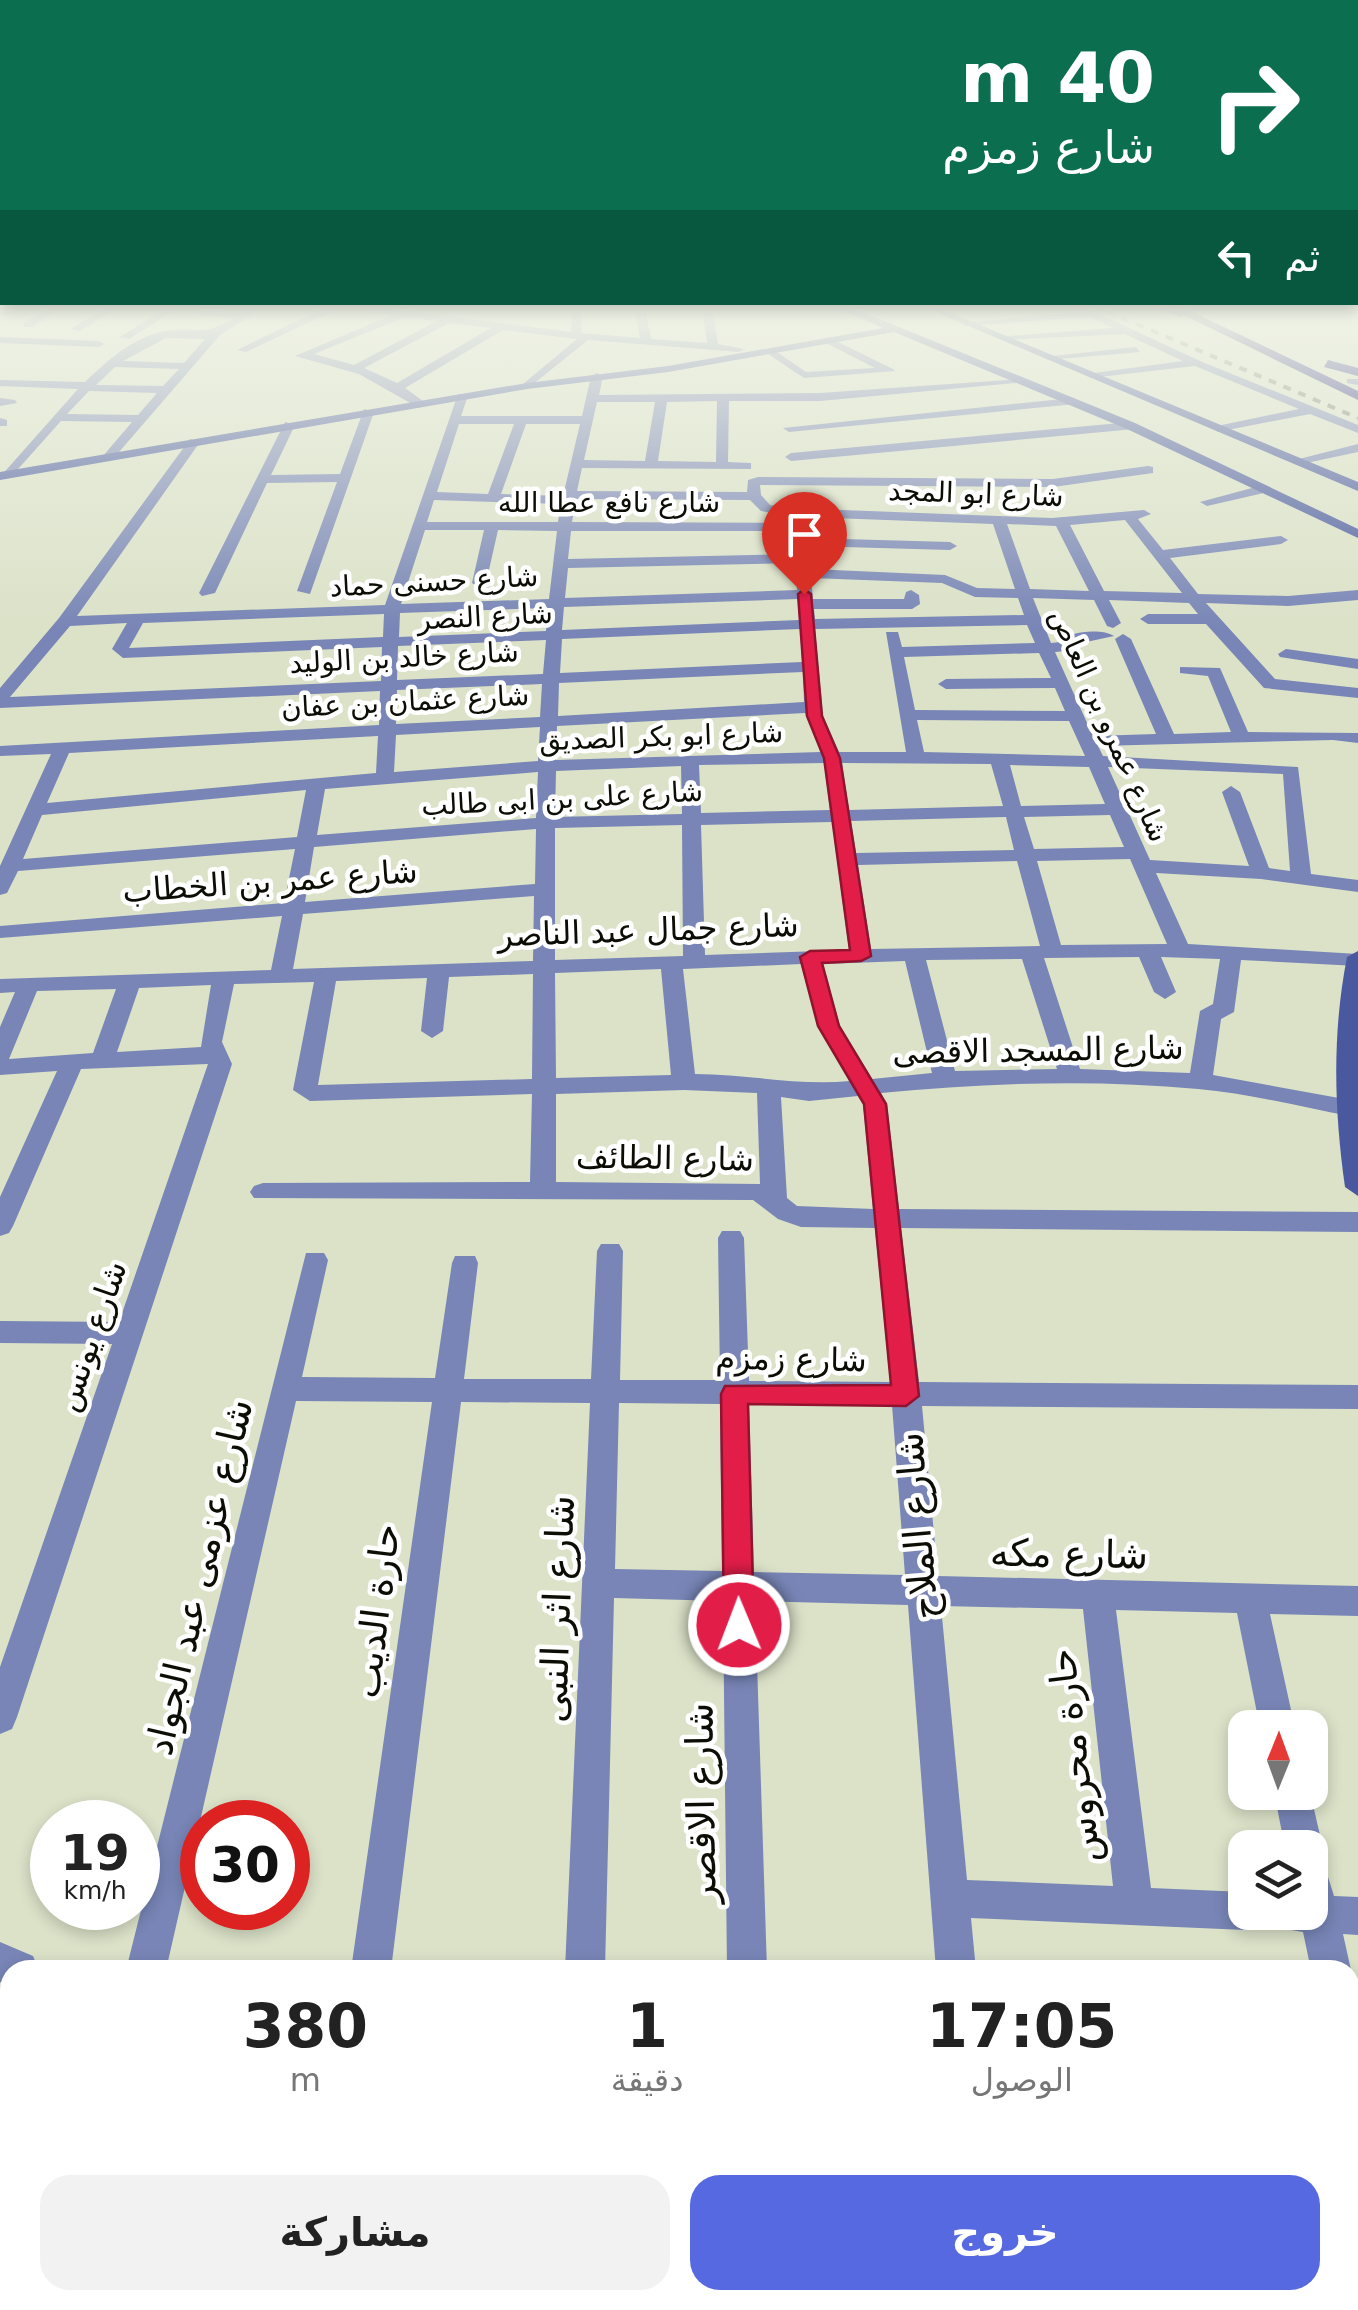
<!DOCTYPE html>
<html lang="ar">
<meta charset="utf-8">
<style>
:root{--surface:#fff;--page:#f2f2f2;--text:#222;--muted:#767676;--accent:#5669e0}
body{margin:0;font-family:"DejaVu Sans",Cairo,sans-serif;background:var(--page);color:var(--text);direction:rtl;height:100vh;display:flex;flex-direction:column;font-size:38px;white-space:nowrap}
*{box-sizing:border-box;margin:0}
p{font-size:32px;color:var(--muted)}
.icon{flex:none;width:55px;height:55px;fill:none;stroke:currentColor;stroke-width:2;stroke-linecap:round;stroke-linejoin:round}
.map{position:relative;flex:1;overflow:hidden;direction:ltr}
.side{position:absolute;left:0px;top:1960px;width:1360px;height:350px;display:flex;flex-direction:column;background:var(--surface);border-radius:30px 30px 0 0;box-shadow:0 5px 15px #0003;direction:rtl}
.side>*{flex:none}
.banner{position:absolute;left:0px;top:0px;width:1360px;height:305px;box-shadow:0 5px 15px #0003;direction:rtl;background:#0b6e4f;color:#fff;overflow:hidden}
.needle{width:65px;rotate:1deg}
.fabs{position:absolute;left:1228px;top:1710px;display:grid;gap:20px}
.fabs a{display:grid;place-items:center;width:100px;height:100px;border-radius:20px;background:var(--surface);box-shadow:0 5px 15px #0003;font-size:50px}
.speed{position:absolute;left:30px;top:1800px;display:flex;gap:20px;font-size:50px;font-weight:700;text-align:center}
.speed>*{display:grid;place-content:center;width:130px;height:130px;border-radius:50%;background:var(--surface);box-shadow:0 5px 15px #0003;line-height:1}
.speed small{font-size:25px;font-weight:400}
.speed .limit{border:15px solid #d22;background:#fff;color:#111}
.pin{position:absolute;display:grid;place-items:center;width:85px;height:85px;color:#fff;margin:-102px -42px;border-radius:50% 50% 50% 0;rotate:-45deg;box-shadow:0 0 10px #0007}
.pin .icon{rotate:45deg}
.me{position:absolute;width:110px;margin:-55px;rotate:359deg;stroke-linejoin:round;filter:drop-shadow(0 0 8px #0008)}
.turn{display:flex;align-items:center;gap:35px;height:210px;padding:0 40px;font-size:45px}
.turn .icon{width:130px;height:130px;stroke-width:2.5}
.turn b{display:block;font-size:70px;line-height:85px}
.then{display:flex;align-items:center;height:95px;padding:0 40px;background:#0003;gap:20px;font-size:38px}
.eta{display:flex;justify-content:space-evenly;align-items:center;height:170px;text-align:center}
.eta b{font-size:60px;font-weight:700;line-height:70px}
.cta{display:flex;gap:20px;margin-top:auto;padding:20px 40px}
.cta a{flex:1;height:115px;border-radius:30px;background:var(--accent);color:#fff;font-size:40px;font-weight:700;line-height:115px;text-align:center}
.cta a+a{background:var(--page);color:var(--text)}
.map>svg:first-child{display:block}
.lines{fill:none;stroke-linecap:round;stroke-linejoin:round}
.service{fill:#7885b6;fill-rule:evenodd}
.minor{fill:#7885b6;fill-rule:evenodd}
.secondary{fill:#4a599f;fill-rule:evenodd}
.trunk{fill:#222385;fill-rule:evenodd}
.motorway{fill:#190f7d;fill-rule:evenodd}
.rail{stroke:#7c816f;stroke-width:4;stroke-dasharray:8 8;stroke-linecap:butt}
.route{fill:#e11d48;stroke:#92132f;stroke-width:2.5}
.labels{text-anchor:middle;stroke-width:9;stroke-linejoin:round;paint-order:stroke}
.far-street-label{font-size:28px;fill:#0c0e06;stroke:#fff}
.street-label{font-size:32px;fill:#0c0e06;stroke:#fff}
.near-street-label{font-size:38px;fill:#0c0e06;stroke:#fff}
</style>
<div class="map">
<svg width="1358" height="2310" viewBox="0 0 1358 2310">
<rect width="100%" height="100%" fill="#dbe2c8"/>
<g class="lines">
<polygon class="service" points="1347,379 1358,379 1358,385 1347,383"/>
<g class="minor">
<polygon points="6,305 18,305 0,317 0,309"/>
<polygon points="53,305 65,305 32,327 24,327 24,323"/>
<polygon points="109,305 121,305 80,331 71,329"/>
<polygon points="171,305 183,305 129,339 120,337"/>
<path d="M254,305H266L220,335L113,459L103,456L132,422L61,421L10,478L0,477L78,389L0,386V380L85,382C107,361 134,336 166,331C199,326 201,338 234,318L200,315L196,310L242,313ZM166,338L205,339L184,363L123,361ZM115,367L179,369L163,386L96,385ZM89,391L157,393L138,415L67,414Z"/>
<path d="M330,305H359L571,332L572,305H582L581,333L640,338L634,305H644L651,339L707,343L702,305H712L718,344L744,349L739,352L588,340L527,389L523,384L577,339L503,330L405,388L423,401L419,408L359,374L295,356L392,315L339,308L246,352L237,350ZM405,317L437,321L354,365L314,354ZM449,323L491,328L397,383L364,368Z"/>
<polygon points="949,305 995,305 935,312 930,309"/>
<polygon points="1067,305 1080,305 1200,361 1358,425 1358,433 1310,414 1217,432 1217,426 1299,409 1195,366 1090,378 1094,373 1183,361 1125,334 1002,340 997,337 1113,328 1090,317 966,326 961,323 1078,312"/>
<polygon points="0,337 99,341 104,344 99,347 0,343"/>
<polygon points="830,338 893,369 895,371 804,378 765,352 774,350 806,372 875,368 826,343"/>
<polygon points="1136,347 1140,352 1048,360 1043,357"/>
<path d="M597,373L603,376L599,395L820,393L1021,379L1027,382L820,401H729L728,462L751,463V469L582,468L577,491L747,492L748,480L758,477L1053,479L1148,466L1153,467V473L1053,487L760,485L761,495L770,505L790,508L1052,518L1144,510L1151,514L1138,519L1163,550L1281,536L1288,540L1281,544L1170,558L1198,594L1288,596L1358,590V600L1288,606L1206,603L1275,679L1358,688V698L1264,688L1206,624H1148L1140,619L1148,614H1198L1189,603L1109,600L1121,623L1113,628L1107,626L1094,600L1033,598L1051,643L1061,642C1067,631 1102,628 1114,636L1077,644L1076,650L1055,652L1093,736L1156,734L1115,639L1123,634L1131,639L1174,734L1231,732L1208,676L1180,673V667L1220,668L1248,732L1358,733V743L1333,740L1098,746L1103,756L1298,767L1311,874L1358,880V892L1261,879L1156,873L1188,944L1358,954V966L1241,960L1234,1012L1221,1019L1213,1075L1350,1100L1358,1102V1114L1350,1116C1300,1107 1248,1093 1198,1089C1093,1079 985,1083 881,1093L887,1104L899,1209L1358,1212V1232L901,1228L919,1382L1358,1385V1409L922,1406L938,1576L1358,1586V1616L1270,1614L1295,1728H1260L1237,1613L1116,1610L1151,1888L1245,1892V1912H1310V1848H1285L1274,1792H1310L1323,1848L1318,1859L1323,1861L1334,1896L1358,1897V1935L1343,1934L1351,1970L1350,1972L1311,1970L1303,1932L1267,1926L1263,1914L1259,1925L1245,1930L971,1918L976,1970H936L908,1605L755,1601L767,1970H727L723,1601L614,1598L605,1970H565L590,1403L461,1402L391,1970H351L432,1402L296,1401L166,1970H126L306,1253H324L328,1260L302,1377L435,1378L452,1263L455,1256H475L478,1263L464,1379H591L597,1251L601,1244H619L623,1251L620,1380H720L718,1238L722,1231H740L744,1238L749,1381L890,1382L875,1228L801,1227L778,1219L753,1200L254,1198L250,1192L254,1186L263,1183L530,1182L532,1094L310,1101L293,1090L314,982L234,984L222,1042L232,1064L17,1717L12,1729L0,1734V1667L112,1344L0,1343V1321L119,1322L208,1064L81,1069L13,1226L9,1233L0,1236V1197L57,1071L0,1075V1027L15,992L0,993V979L271,970L282,916L0,938V926L284,903L295,849L18,871L7,893L0,895V866L51,754L0,756V746L379,725L380,691L0,708V688L59,618L190,439L200,442L77,616L385,605L458,394L468,396L461,416H582L591,376ZM717,401L716,462L658,461L667,402ZM597,402H655L645,461L584,460ZM459,424H514L488,494L437,492ZM526,424H580L563,496L501,494ZM576,499L750,500L761,511L792,516L793,523L572,522ZM434,500L561,504L558,522H427ZM806,517L993,524L1015,589L977,588L945,575L811,569L809,546L950,550L957,546L950,542L808,538ZM1125,520L1182,593L1104,591L1070,525ZM1007,524L1056,526L1089,591L1030,589ZM425,530H484L472,583L479,587L486,583L498,530L557,531L549,599L401,604ZM571,531H793L795,554L568,559ZM795,563L797,590L565,598L568,568ZM811,578L942,583L975,597L1018,598L1024,615L815,619L814,609H912L920,604L919,595L911,590L906,592L904,599H813ZM798,599L799,620L562,630L564,607ZM548,608L546,631L399,637L400,613ZM384,614L383,637L129,648L143,623ZM127,623L112,649L123,658L382,647L381,681L10,697L70,626ZM1027,625L1035,643L902,647L898,632H886L906,752H839L823,716L815,629ZM800,629L802,662L560,673L562,639ZM546,640L543,674L397,680L398,646ZM1039,653L1051,678L946,679L938,684L946,689L1055,688L1065,711L915,710L904,657ZM803,672L804,702L558,716L559,683ZM542,684L540,717L396,724L397,690ZM805,713L821,752L556,760L557,726ZM917,720L1069,721L1085,756L924,752ZM540,727L538,761L394,772L396,735ZM378,736L376,773L47,803L69,753ZM824,763L830,810L701,813L699,765ZM842,763L991,764L1003,806L849,810ZM1010,765L1089,767L1105,804L1021,806ZM681,766L682,814L555,817L556,771ZM1108,767L1283,774L1290,871L1269,868L1240,792L1231,786L1222,792L1249,866L1150,860ZM538,772L536,818L317,835L325,789ZM306,790L297,837L23,859L42,815ZM1110,815L1124,847L1034,849L1024,817ZM1006,817L1014,850L856,853L851,821ZM832,822L849,950L705,955L701,825ZM682,825L683,956L555,960V828ZM536,829L535,884L305,902L314,847ZM1130,859L1167,944L1061,945L1037,861ZM1017,861L1040,946L871,949L858,865ZM534,896L533,961L293,969L303,914ZM1139,957L1154,992L1165,999L1176,992L1161,957L1220,959L1213,1004L1200,1011L1190,1073L1080,1069L1044,958ZM1022,959L1057,1069L955,1071L926,960ZM905,961L932,1073L872,1079L840,1026L823,964ZM801,964L818,1026L850,1081C797,1086 747,1074 695,1074L683,969ZM661,969L671,1075L556,1078L555,973ZM533,974L532,1079L318,1085L336,981L427,978L421,1031L432,1038L443,1031L449,977ZM211,985L201,1047L117,1052L139,988ZM116,989L93,1053L9,1059L37,991ZM684,1090L757,1093L760,1184L556,1182V1094ZM858,1096L863,1104L873,1209L797,1206L787,1198L781,1097L809,1101ZM619,1403L720,1404L722,1571L615,1569ZM749,1404L892,1405L905,1575L754,1572ZM941,1606L1083,1609L1113,1886L967,1880Z"/>
<polygon points="0,398 15,400 17,403 0,406"/>
<polygon points="1072,398 1076,404 789,432 783,428"/>
<polygon points="364,409 374,412 310,594 297,591 337,482 267,483 215,593 202,596 199,593 285,422 295,425 271,475 340,474"/>
<polygon points="0,418 7,420 7,426 0,426"/>
<polygon points="1131,422 1135,429 791,461 785,457 791,453"/>
<polygon points="1358,444 1358,452 1297,465 1291,461"/>
<polygon points="1263,485 1268,486 1268,492 1207,506 1200,502"/>
<polygon points="1286,649 1358,659 1358,669 1280,657 1278,654"/>
<polygon points="0,1942 33,1956 39,1970 10,1970 10,1986 0,1982"/>
<polygon points="1350,2039 1358,2042 1358,2117 1350,2113"/>
<polygon points="0,2070 10,2074 10,2117 0,2113"/>
<polygon points="115,2300 161,2300 157,2310 111,2310"/>
<polygon points="530,2300 605,2300 609,2310 535,2310"/>
<polygon points="958,2300 1033,2300 1037,2310 963,2310"/>
</g>
<g class="secondary">
<polygon points="831,305 845,305 1135,423 1358,529 1358,538 1127,429 894,332 668,372 527,389 0,480 0,472 527,383 668,366 883,328"/>
<polygon points="919,305 932,305 1358,482 1358,491"/>
<path d="M1358,951V1196L1345,1187C1334,1110 1332,1033 1347,957Z"/>
</g>
<g class="trunk">
<polygon points="1163,305 1178,305 1358,391 1358,400"/>
<polygon points="1328,360 1358,368 1358,376 1324,367"/>
</g>
<polygon class="motorway" points="1145,305 1165,305 1187,313 1181,317"/>
<polyline class="rail" points="1092,305 1358,418"/>
</g>
<linearGradient id="sky" x2="0" y2="1"><stop stop-color="#83abaa"/><stop offset="0.49" stop-color="#eff2e6"/><stop offset="1" stop-color="#eff2e6" stop-opacity="0"/></linearGradient>
<rect width="1358" height="628" fill="url(#sky)"/>
<polygon class="route" points="804,589 811,594 822,716 840,758 871,956 861,961 822,963 839,1026 886,1104 919,1396 906,1406 748,1404 754,1625 750,1635 739,1639 728,1635 724,1625 721,1394 725,1386 891,1385 864,1104 818,1026 800,957 810,951 850,950 824,758 807,716 798,594"/>
<g class="labels">
<g class="far-street-label">
<text transform="translate(976 493) rotate(2)" y="10">شارع ابو المجد</text>
<text x="609" y="512">شارع نافع عطا الله</text>
<text transform="translate(434 581) rotate(-3)" y="10">شارع حسنى حماد</text>
<text transform="translate(485 616) rotate(-3)" y="10">شارع النصر</text>
<text transform="translate(404 657) rotate(-3)" y="10">شارع خالد بن الوليد</text>
<text transform="translate(405 701) rotate(-3)" y="10">شارع عثمان بن عفان</text>
<text transform="translate(1110 725) rotate(66)" y="10">شارع عمرو بن العاص</text>
<text transform="translate(661 736) rotate(-2)" y="10">شارع ابو بكر الصديق</text>
<text transform="translate(562 798) rotate(-3)" y="10">شارع على بن ابى طالب</text>
</g>
<g class="street-label">
<text transform="translate(270 881) rotate(-4)" y="11">شارع عمر بن الخطاب</text>
<text transform="translate(648 930) rotate(-2)" y="11">شارع جمال عبد الناصر</text>
<text transform="translate(1038 1050) rotate(-1)" y="11">شارع المسجد الاقصى</text>
<text transform="translate(665 1158) rotate(1)" y="11">شارع الطائف</text>
<text transform="translate(91 1336) rotate(-71)" y="11">شارع يونس</text>
<text transform="translate(791 1359) rotate(1)" y="11">شارع زمزم</text>
</g>
<g class="near-street-label">
<text transform="translate(917 1526) rotate(-95)" y="13">شارع الملاح</text>
<text transform="translate(1069 1554) rotate(1)" y="13">شارع مكه</text>
<text transform="translate(199 1577) rotate(-77)" y="13">شارع عزمى عبد الجواد</text>
<text transform="translate(557 1609) rotate(-88)" y="13">شارع اثر النبى</text>
<text transform="translate(376 1611) rotate(-83)" y="13">حارة الديب</text>
<text transform="translate(1074 1756) rotate(-97)" y="13">حارة محروس</text>
<text transform="translate(701 1803) rotate(-91)" y="13">شارع الاقصر</text>
</g>
</g>
</svg>
<div class="fabs">
<a><svg class="needle" viewBox="-14 -14 28 28"><path d="M0-13l5 13h-10z" fill="#e53935"/><path d="M0 13l5-13h-10z" fill="#767676"/></svg></a>
<a><svg class="icon" aria-label="layers" viewBox="0 0 24 24"><path d="M12 4l9 5-9 5-9-5zM3 14l9 5 9-5"/></svg></a>
</div>
<div class="speed"><div>19<small>km/h</small></div><div class="limit">30</div></div>
<div class="pin" style="left:804px;top:594px;background:#d93025"><svg class="icon" aria-label="arrive" viewBox="0 0 24 24"><path d="M6 21V4h12l-3 4 3 4H6"/></svg></div>
<svg class="me" style="left:739px;top:1625px" viewBox="-20 -20 40 40"><circle r="17" fill="#e11d48" stroke="#fff" stroke-width="3"/><path d="M0-11L8 9 0 5-8 9z" fill="#fff"/></svg>
<div class="banner">
<div class="turn"><svg class="icon" aria-label="right" viewBox="0 0 24 24"><path d="M7 20v-9h11M14 6l5 5-5 5"/></svg><div><b>40 m</b>شارع زمزم</div></div>
<div class="then">ثم<svg class="icon" aria-label="left" viewBox="0 0 24 24"><path d="M17 20v-9H6M10 6l-5 5 5 5"/></svg></div>
</div>
<section class="side">
<div class="eta">
<div><b>17:05</b><p>الوصول</p></div>
<div><b>1</b><p>دقيقة</p></div>
<div><b>380</b><p>m</p></div>
</div>
<div class="cta"><a>خروج</a><a>مشاركة</a></div>
</section>
</div>
